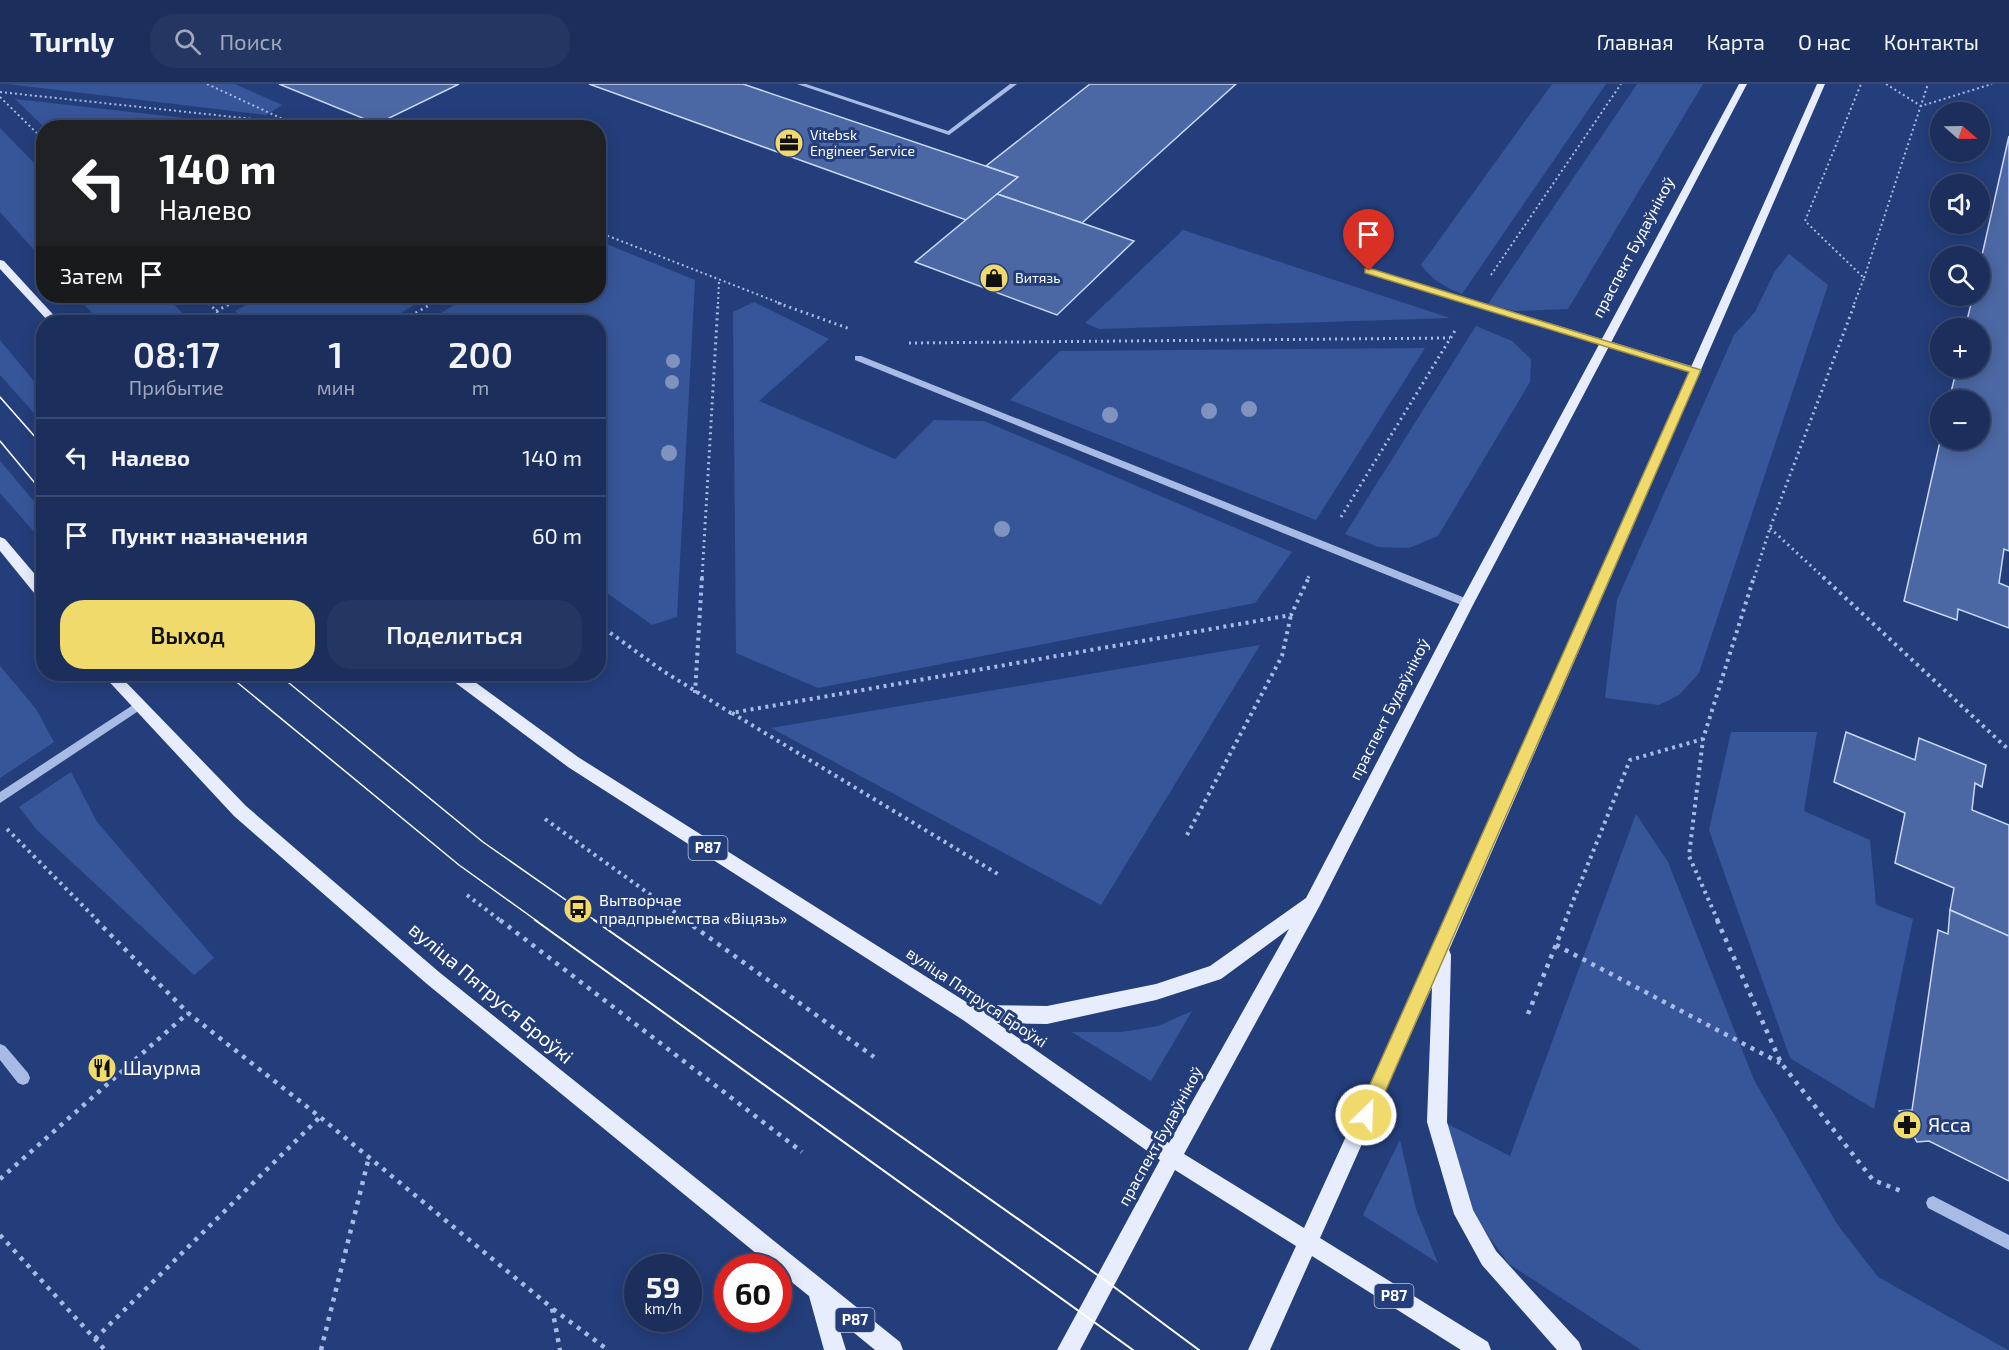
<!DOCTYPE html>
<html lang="ru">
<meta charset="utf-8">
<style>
:root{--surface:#1b2e5c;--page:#243662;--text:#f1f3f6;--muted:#a0a8bb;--line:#394a72;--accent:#efda6b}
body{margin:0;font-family:"Exo 2",sans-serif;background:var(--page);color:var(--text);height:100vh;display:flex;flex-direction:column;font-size:22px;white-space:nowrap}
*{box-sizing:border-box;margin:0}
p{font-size:20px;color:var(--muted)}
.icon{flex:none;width:33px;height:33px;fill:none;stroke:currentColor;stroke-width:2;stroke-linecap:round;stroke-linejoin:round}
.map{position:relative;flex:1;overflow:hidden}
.drawer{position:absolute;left:36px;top:231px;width:570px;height:366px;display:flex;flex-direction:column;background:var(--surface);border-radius:24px;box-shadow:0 3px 15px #0003,0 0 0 2px var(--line)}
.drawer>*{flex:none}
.guide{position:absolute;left:36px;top:36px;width:570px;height:183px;border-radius:24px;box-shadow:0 3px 15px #0003,0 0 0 2px var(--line);background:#202124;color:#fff;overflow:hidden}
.needle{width:39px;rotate:110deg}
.fabs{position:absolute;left:1930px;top:18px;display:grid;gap:12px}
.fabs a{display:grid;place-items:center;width:60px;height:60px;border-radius:50%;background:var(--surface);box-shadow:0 3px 15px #0003,0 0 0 2px var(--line);font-size:30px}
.speed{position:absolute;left:624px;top:1170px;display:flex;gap:12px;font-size:30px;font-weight:700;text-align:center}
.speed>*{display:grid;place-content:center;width:78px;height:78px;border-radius:50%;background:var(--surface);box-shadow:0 3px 15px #0003,0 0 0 2px var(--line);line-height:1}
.speed small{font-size:15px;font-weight:400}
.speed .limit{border:9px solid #d22;background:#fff;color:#111}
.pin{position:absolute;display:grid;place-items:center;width:51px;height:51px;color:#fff;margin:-62px -26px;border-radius:50% 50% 50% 0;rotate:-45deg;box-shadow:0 0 6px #0007}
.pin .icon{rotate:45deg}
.me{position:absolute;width:66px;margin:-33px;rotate:24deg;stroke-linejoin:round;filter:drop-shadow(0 0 4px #0008)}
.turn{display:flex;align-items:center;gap:21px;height:126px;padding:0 24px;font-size:27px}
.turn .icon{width:78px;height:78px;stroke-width:2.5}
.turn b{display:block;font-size:42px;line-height:51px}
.then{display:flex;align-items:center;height:57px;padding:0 24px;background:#0003;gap:12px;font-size:22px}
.eta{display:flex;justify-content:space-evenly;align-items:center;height:102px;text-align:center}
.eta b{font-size:36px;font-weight:600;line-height:42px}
.button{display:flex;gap:12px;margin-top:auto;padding:12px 24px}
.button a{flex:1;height:69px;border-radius:24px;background:var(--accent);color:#111;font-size:24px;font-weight:600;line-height:69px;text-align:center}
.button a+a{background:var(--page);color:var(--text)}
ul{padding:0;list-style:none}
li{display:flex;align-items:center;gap:18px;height:78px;padding:0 24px;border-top:2px solid var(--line)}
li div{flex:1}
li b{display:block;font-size:22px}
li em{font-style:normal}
header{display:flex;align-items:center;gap:36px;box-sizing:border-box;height:84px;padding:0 30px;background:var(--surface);border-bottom:2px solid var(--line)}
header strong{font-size:28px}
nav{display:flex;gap:33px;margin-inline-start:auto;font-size:21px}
.search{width:420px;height:54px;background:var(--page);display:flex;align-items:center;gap:15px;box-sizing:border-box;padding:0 21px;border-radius:24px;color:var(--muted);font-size:22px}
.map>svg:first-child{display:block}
.green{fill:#375699}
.building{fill:#4c68a4;stroke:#cad8f4;stroke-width:1.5}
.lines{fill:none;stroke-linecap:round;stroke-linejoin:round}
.path-far3{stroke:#a7bbe5;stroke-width:2;stroke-dasharray:2 3;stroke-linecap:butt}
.path-far2{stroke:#a7bbe5;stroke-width:3;stroke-dasharray:2 4;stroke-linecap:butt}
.path-far1{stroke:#a7bbe5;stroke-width:4;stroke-dasharray:3 4.5;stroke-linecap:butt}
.path{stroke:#a7bbe5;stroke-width:4.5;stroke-dasharray:4 6;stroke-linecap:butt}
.minor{fill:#a7bbe5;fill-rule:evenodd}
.major{fill:#e7edfc;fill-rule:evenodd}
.tram-far1{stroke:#fff;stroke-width:1.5}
.tram{stroke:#fff;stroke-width:2}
.tree{fill:#7f93be}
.route{fill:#efda6b;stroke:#9b8e46;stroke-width:1.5}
.labels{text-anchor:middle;stroke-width:6;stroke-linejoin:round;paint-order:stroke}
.far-poi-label{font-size:14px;fill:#fff;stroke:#243e7b;text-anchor:start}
.shield{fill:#243e7b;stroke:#bdc5d7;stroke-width:1.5}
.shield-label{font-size:15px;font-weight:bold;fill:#fff}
.street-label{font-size:16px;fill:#fff;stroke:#243e7b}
.poi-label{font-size:16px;fill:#fff;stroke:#243e7b;text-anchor:start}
.near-street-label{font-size:20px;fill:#fff;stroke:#243e7b}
.near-poi-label{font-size:20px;fill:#fff;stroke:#243e7b;text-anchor:start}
</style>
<header>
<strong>Turnly</strong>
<div class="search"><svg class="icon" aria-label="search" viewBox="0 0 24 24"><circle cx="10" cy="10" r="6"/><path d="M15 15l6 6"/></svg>Поиск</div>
<nav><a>Главная</a><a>Карта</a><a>О нас</a><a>Контакты</a></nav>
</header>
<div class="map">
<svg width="2009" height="1266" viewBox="0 0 2009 1266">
<rect width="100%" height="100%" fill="#243e7b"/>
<g class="green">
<polygon points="7,0 235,0 282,21 266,31"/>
<path d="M1552,0H1606L1462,210C1444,203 1433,196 1421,181Z"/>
<polygon points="1637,0 1703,0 1568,225 1515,227 1488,220"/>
<polygon points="15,15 265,43 44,43"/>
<polygon points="0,44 43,88 43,176 0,128"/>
<polygon points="1183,146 1450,234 1099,245 1085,239"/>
<polygon points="599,157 695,196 677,533 652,541 599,503 598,238 426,238 469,212 598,212"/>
<polygon points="1789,170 1828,201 1699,589 1679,611 1659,621 1605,614 1617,516 1734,251 1755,228 1775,187"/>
<polygon points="76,212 165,212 192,238 101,238"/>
<polygon points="263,212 429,212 386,238 248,238 235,227"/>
<polygon points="754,218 829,255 759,317 895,375 934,336 984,337 1292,468 1255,519 818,604 736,569 733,228"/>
<polygon points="1476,242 1512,257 1531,275 1530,298 1438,452 1409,464 1378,463 1345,450"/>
<polygon points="0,256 43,308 43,339 0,291"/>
<polygon points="1425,264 1316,436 1010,316 1060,267"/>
<polygon points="0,377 43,428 43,458 0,409"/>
<polygon points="1260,561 1101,821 771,644"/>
<polygon points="0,582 36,625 54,658 0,694"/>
<polygon points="1731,648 1817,648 1804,727 1870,756 1876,821 1913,835 1874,1025 1790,974 1709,746"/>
<polygon points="71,688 97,738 214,874 194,891 37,746 19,723"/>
<polygon points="1636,730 1668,778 1754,996 1837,1140 1878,1193 2008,1266 1641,1266 1509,1180 1465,1120 1446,1039 1510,1072"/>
<polygon points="1192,927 1151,997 1072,948 1122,948 1158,942"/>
<polygon points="1400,1056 1416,1125 1438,1179 1363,1131"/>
</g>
<g class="building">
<polygon points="279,0 459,0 377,40"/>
<polygon points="589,0 743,0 1018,93 966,136"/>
<polygon points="1090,0 1236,0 1082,139 997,110 1018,93 986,82"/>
<polygon points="2009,52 2009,467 2004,465 1999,499 2009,503 2009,544 1958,525 1957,536 1904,517 1941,353 1941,356 1980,356 1980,316 1949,316 1957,284 1980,284 1980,244 1965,244 1973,212 1980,212 1980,180"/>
<polygon points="997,110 1082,139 1134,157 1057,231 915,178"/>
<polygon points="1846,648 1915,676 1919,654 1986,681 1982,703 1975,699 1972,726 2009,741 2009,852 1950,826 1954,804 1895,779 1905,729 1834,698"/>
<polygon points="1950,826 2009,852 2009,1097 1929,1057 1917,1058 1899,1027 1912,1026 1938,846 1948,850"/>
</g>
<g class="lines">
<g class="path-far3">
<polyline points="207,0 287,37"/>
<polyline points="1886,0 1921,22 1992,0"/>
<polyline points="0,8 290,39 320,39 332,44"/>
<polyline points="0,13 44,56"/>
<polyline points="598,148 782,220"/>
<polyline points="1491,191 1621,0"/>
<polyline points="1864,194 1928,0"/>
<polyline points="201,212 209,220"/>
<polyline points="230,220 245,212"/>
<polyline points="430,220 444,212"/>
<polyline points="718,220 719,197"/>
<polyline points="1854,220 1864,194 1805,137 1861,0"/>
</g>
<g class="path-far2">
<polyline points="208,219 228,238"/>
<polyline points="778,219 850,245"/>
<polyline points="216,227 232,219"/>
<polyline points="400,238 433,219"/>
<polyline points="909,259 1450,254"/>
<polyline points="1341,433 1456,245"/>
<polyline points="1770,444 1824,494"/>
<polyline points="702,494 718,219"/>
<polyline points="1308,494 1310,490"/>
<polyline points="1754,494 1770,444 1855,219"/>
</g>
<g class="path-far1">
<polyline points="1823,493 2009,666"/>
<polyline points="598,540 663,587 731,629 1291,531 1309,493"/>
<polyline points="695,609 702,493"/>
<polyline points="732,629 1001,792"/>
<polyline points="545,735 687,837"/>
<polyline points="7,745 98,837"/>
<polyline points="1187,751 1282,572 1291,531"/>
<polyline points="467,811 501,837"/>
<polyline points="1565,837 1630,676 1703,655"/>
<polyline points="1718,837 1689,772 1703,655 1754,493"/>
</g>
<g class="path">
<polyline points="96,836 188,929 320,1033 552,1224 560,1266"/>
<polyline points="500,836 802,1068"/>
<polyline points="685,836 874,973"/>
<polyline points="1717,836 1781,979 1873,1096 1901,1107"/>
<polyline points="1556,861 1780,979"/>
<polyline points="1528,930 1566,836"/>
<polyline points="0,1095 188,929"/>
<polyline points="0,1151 105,1266"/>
<polyline points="553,1225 608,1266"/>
<polyline points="95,1255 320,1033"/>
<polyline points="321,1266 369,1073"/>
</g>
<g class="minor">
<polygon points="797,0 806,0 948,47 1010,0 1017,0 949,51"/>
<polygon points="1366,185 1372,185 1698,284 1699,286 1698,288 1692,288 1366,189"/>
<polygon points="855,272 861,272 1470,516 1472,519 1470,522 1464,522 855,276"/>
<polygon points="139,617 143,618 144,621 143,624 0,719 0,708"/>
<polygon points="0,960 5,962 28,989 30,994 28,999 23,1001 18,999 0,976"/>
<polygon points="1933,1112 2009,1151 2009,1166 1928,1124 1926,1119 1928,1114"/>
</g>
<g class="major">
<path d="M1739,0H1747L1474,519L1319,823L1184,1070L1304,1144L1436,856L1817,0H1825L1449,866L1451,871L1447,1038L1473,1126L1496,1167L1579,1258L1582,1266H1557L1482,1181L1454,1130L1427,1038L1432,903L1320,1154L1488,1258L1491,1266H1461L1312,1172L1270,1266H1248L1296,1162L1175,1086L1080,1266H1057L1160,1076L963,936L568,683L449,594L447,590H464L578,673L971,921L1047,922L1156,900L1210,882L1306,814L1460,519ZM1289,845L1169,1059L997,939L1047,940L1156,916L1221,895Z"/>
<polygon points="0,176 4,177 60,238 49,238 0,185"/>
<polygon points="0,453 5,455 44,501 44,516 39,515 0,467"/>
<polygon points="102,590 118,590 246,722 439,888 900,1258 903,1266 875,1266 836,1234 846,1266 824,1266 809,1212 778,1187 778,1184 774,1184 427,900 234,732"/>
</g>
<g class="tram-far1">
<polyline points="0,313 44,363"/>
<polyline points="0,357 44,410"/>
<polyline points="227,590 459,781 537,837"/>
<polyline points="278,590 483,758 596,837"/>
</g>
<g class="tram">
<polyline points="535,836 1133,1266"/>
<polyline points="594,836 1106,1197 1199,1266"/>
</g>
</g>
<g class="tree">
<circle cx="673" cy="277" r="7"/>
<circle cx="672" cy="298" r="7"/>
<circle cx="1249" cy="325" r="8"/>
<circle cx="1209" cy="327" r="8"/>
<circle cx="1110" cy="331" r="8"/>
<circle cx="669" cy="369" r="8"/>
<circle cx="1002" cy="445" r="8"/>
</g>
<polygon class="route" points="1365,185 1372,185 1701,286 1372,1038 1366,1040 1359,1038 1357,1031 1359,1025 1689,288 1365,189"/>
<defs>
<g id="office-disc" transform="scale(1.5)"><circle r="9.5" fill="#efda6b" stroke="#243e7b"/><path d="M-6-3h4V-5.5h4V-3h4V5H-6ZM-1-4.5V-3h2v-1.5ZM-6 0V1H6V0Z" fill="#111"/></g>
<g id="shop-disc" transform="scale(1.5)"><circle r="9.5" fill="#efda6b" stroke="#243e7b"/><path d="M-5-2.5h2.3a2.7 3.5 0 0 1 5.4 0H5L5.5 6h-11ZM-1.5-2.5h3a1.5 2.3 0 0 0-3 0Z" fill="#111"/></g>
<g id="bus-disc" transform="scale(1.5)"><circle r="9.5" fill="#efda6b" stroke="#243e7b"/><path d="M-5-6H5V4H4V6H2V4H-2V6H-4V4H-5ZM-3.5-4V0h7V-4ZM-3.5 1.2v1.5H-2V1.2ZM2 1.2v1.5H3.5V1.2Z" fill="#111"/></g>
<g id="restaurant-disc" transform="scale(1.5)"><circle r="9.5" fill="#efda6b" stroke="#243e7b"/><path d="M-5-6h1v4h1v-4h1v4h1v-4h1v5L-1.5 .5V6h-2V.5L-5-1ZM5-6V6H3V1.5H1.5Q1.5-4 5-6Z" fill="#111"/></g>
<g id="pharmacy-disc" transform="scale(1.5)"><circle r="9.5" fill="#efda6b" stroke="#243e7b"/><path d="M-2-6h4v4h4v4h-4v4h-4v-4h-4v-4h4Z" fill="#111"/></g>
</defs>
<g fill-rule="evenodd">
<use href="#office-disc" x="789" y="59"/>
<use href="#shop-disc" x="994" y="194"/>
<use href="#bus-disc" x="578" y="825"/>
<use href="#restaurant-disc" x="102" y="984"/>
<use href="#pharmacy-disc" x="1907" y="1041"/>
</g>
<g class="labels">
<g class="far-poi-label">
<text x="810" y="56">Vitebsk<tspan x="810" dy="16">Engineer Service</tspan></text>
<text x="1015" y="199">Витязь</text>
</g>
<g class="shield">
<rect x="688.5" y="752" width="39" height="24" rx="4.5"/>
<rect x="1374.5" y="1200" width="39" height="24" rx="4.5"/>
<rect x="835.5" y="1224" width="39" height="24" rx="4.5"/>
</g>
<g class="shield-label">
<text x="708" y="769">Р87</text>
<text x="1394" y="1217">Р87</text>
<text x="855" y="1241">Р87</text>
</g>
<g class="street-label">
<text transform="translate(1633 163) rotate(-62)" y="6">праспект Будаўнікоў</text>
<text transform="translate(1389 625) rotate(-63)" y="6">праспект Будаўнікоў</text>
<text transform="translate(977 913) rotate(34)" y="6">вуліца Пятруся Броўкі</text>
<text transform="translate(1160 1052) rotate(-61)" y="6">праспект Будаўнікоў</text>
</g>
<g class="poi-label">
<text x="599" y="822">Вытворчае<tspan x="599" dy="18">прадпрыемства «Віцязь»</tspan></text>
</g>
<g class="near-street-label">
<text transform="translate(491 909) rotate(40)" y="7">вуліца Пятруся Броўкі</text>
</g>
<g class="near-poi-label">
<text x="123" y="991">Шаурма</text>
<text x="1928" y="1048">Ясса</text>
</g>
</g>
</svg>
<div class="fabs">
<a><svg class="needle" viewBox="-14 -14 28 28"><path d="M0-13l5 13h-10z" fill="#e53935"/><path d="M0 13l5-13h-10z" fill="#a0a8bb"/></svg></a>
<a><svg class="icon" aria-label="sound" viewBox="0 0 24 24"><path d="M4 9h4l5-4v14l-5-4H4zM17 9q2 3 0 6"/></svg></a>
<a><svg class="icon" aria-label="search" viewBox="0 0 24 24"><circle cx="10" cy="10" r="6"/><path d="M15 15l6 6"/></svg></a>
<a>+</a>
<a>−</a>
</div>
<div class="speed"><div>59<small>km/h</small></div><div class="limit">60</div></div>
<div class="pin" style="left:1369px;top:187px;background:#d93025"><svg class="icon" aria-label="arrive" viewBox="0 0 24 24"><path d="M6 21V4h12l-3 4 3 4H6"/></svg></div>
<svg class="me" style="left:1366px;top:1031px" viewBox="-20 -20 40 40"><circle r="17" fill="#efda6b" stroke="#fff" stroke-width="3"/><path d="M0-11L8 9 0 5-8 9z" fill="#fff"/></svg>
<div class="guide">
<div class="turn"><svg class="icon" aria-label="left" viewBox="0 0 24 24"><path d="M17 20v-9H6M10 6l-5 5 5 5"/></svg><div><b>140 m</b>Налево</div></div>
<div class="then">Затем<svg class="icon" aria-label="arrive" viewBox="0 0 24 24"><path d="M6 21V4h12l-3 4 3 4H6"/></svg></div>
</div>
<section class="drawer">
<div class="eta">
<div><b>08:17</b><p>Прибытие</p></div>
<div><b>1</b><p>мин</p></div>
<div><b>200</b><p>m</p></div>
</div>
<ul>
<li><svg class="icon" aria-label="left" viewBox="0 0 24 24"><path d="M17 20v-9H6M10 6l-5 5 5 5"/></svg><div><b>Налево</b></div><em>140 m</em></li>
<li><svg class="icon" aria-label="arrive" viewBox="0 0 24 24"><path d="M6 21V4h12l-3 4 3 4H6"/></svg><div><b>Пункт назначения</b></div><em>60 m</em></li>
</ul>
<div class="button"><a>Выход</a><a>Поделиться</a></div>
</section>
</div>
